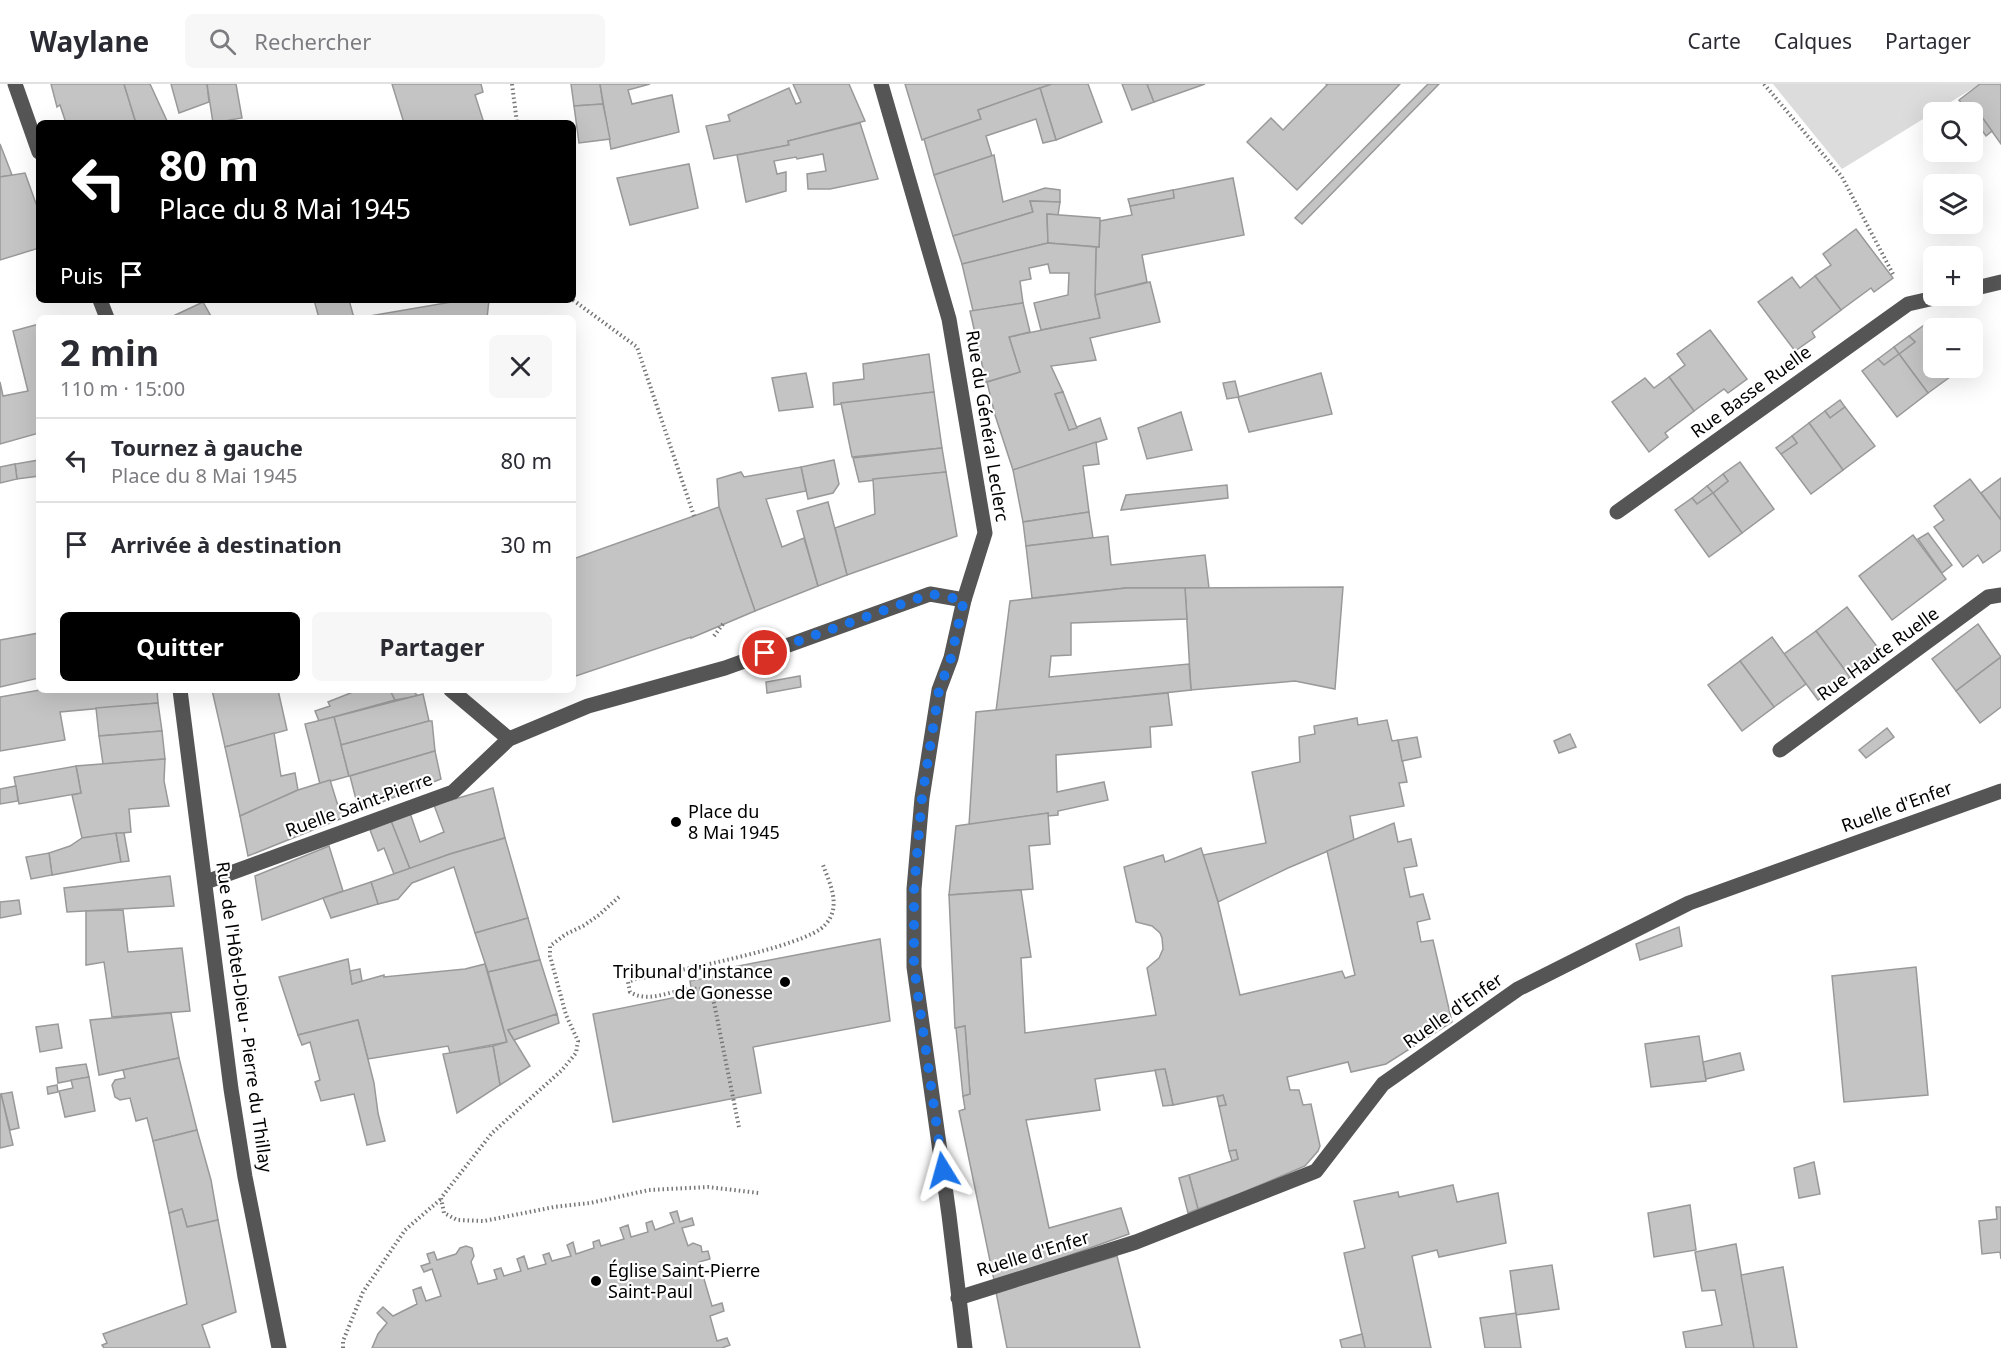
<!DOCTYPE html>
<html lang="fr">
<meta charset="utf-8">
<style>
:root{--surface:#fff;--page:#f7f7f7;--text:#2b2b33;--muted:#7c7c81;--line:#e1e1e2;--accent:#000}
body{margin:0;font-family:"Noto Sans",sans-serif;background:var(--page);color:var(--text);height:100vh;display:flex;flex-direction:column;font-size:22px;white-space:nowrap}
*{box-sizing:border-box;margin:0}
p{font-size:20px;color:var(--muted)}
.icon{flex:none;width:33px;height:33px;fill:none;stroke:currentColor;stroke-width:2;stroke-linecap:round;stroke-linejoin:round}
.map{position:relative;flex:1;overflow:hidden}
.drawer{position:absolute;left:36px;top:231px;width:540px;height:378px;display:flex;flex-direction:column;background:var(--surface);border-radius:9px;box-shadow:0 6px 24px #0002}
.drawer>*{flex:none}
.top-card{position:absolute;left:36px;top:36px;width:540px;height:183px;border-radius:9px;box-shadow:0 6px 24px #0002;background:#000;color:#fff;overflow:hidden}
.controls{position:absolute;left:1923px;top:18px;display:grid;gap:12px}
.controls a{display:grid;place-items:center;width:60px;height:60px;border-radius:9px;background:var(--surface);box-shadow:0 6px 24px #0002;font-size:30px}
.pin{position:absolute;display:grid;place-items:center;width:51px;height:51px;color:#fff;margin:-26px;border:3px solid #fff;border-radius:50%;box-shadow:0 2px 6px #0007}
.me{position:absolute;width:66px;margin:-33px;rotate:352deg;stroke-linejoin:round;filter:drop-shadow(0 0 4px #0008)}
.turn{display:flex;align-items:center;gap:21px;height:126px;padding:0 24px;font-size:27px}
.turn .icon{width:78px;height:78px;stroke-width:2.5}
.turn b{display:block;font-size:42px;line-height:51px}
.then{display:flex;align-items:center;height:57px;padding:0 24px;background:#0003;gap:12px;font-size:22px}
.round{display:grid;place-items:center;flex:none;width:63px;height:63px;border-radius:9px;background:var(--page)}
.headline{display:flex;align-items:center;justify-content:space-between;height:102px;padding:0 24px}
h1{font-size:36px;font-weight:700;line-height:45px}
.primary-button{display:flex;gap:12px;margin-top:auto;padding:12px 24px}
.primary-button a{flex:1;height:69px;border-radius:9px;background:var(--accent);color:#fff;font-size:24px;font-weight:700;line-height:69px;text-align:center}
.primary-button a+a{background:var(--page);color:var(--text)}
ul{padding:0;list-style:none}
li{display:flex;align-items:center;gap:18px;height:84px;padding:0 24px;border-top:2px solid var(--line)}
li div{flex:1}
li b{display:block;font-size:22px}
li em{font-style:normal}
header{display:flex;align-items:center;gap:36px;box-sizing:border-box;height:84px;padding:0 30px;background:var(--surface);border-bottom:2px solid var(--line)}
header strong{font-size:28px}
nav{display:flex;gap:33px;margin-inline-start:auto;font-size:21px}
.search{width:420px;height:54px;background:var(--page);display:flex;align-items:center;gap:15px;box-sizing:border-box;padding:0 21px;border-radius:9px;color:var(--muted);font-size:22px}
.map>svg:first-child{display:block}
.green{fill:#dcdcdc}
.building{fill:#c4c4c4;stroke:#999;stroke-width:1.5}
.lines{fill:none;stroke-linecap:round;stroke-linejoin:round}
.path{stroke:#777;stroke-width:4;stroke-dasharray:1.5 3;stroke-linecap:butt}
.minor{stroke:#555;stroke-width:15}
.route{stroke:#1a73e8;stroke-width:10;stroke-dasharray:0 18}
.poi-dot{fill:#000;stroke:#fff;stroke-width:2}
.labels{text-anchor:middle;stroke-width:4.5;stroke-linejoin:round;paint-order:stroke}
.street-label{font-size:18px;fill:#000;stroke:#fff}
.poi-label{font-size:18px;fill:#000;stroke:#fff;text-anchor:start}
</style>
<header>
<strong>Waylane</strong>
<div class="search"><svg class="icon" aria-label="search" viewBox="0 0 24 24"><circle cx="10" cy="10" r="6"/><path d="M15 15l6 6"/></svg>Rechercher</div>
<nav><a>Carte</a><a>Calques</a><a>Partager</a></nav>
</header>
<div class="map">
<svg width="2001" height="1264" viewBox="0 0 2001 1264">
<rect width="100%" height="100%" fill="#fff"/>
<polygon class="green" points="1773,0 1980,0 1842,85"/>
<g class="building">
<polygon points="51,0 124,0 136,39 66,39 60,21 57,23"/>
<polygon points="124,0 150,0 168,39 136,39"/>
<polygon points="171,0 207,0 209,18 179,29"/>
<polygon points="207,0 236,0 242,34 213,39"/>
<polygon points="392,0 481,0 483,8 475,11 484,39 404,39"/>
<polygon points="571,0 600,0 603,20 574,22"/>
<polygon points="600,0 650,0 628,6 632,20 672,11 679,48 611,65"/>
<polygon points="793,0 849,0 865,37 788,57 789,61 714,75 706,42 730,37 728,31 789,4 796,20 801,18"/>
<polygon points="905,0 1052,0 978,26 981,35 922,56"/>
<polygon points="1052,0 1088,0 1102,38 1056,56 1040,4"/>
<polygon points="1122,0 1147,0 1154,18 1132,26"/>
<polygon points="1147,0 1205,0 1154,18"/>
<polygon points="1326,0 1400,0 1297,106 1247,58 1271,34 1283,46 1327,1"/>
<polygon points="1428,0 1439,0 1302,140 1295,134"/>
<polygon points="1980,0 2001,0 2001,60 1979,29 1973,34 1972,28 1969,28 1959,16"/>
<polygon points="1040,4 1056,56 1043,59 1036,35 986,52 992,72 934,91 924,55 981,35 978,26"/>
<polygon points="603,20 610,55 579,59 574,22"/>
<polygon points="1979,29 1992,47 1986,52 1973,34"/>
<polygon points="860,39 878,95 830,105 808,105 807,90 826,87 823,70 797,75 796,73 774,77 777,90 786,88 786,107 746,118 737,71 789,61 788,57"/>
<polygon points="0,60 12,91 0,93"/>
<polygon points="994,71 1003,118 1045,104 1060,106 1060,118 1030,117 1033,128 953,152 934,91"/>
<polygon points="689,80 698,124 630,141 617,94"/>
<polygon points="25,89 39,128 39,164 0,176 0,93"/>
<polygon points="1233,94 1244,151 1142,171 1147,198 1095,211 1096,163 1099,163 1100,137 1132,131 1130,122 1174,114 1173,106"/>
<polygon points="1173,106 1174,114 1130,122 1128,115"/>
<polygon points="1030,117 1060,118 1058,131 1047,130 1048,159 962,180 953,152 1033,128"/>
<polygon points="1047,130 1100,134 1099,163 1048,159"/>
<polygon points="1856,145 1893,194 1874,208 1871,204 1841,226 1815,192 1831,181 1823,170"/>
<polygon points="1048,159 1096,163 1095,211 1100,234 1041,246 1034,219 1068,211 1069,189 1050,189 1048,180 1029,184 1031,195 1020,197 1023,219 973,227 962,180"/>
<polygon points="1815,192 1841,226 1812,248 1815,253 1795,267 1758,218 1792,193 1800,204"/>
<polygon points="1150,198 1160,238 1090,254 1096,276 1051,282 1063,308 1055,310 1069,346 1100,334 1107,355 1013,386 995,331 987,298 1020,288 1009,253 1100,234 1095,211"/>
<polygon points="314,216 349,216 354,234 319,234"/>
<polygon points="463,216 489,216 487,234 358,234"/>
<polygon points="203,218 212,234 169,234"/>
<polygon points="1023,219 1030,248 1009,253 1020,288 986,298 970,227"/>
<polygon points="1927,239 1934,248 1934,284 1961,285 1928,309 1899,270 1915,258 1909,252"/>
<polygon points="39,240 39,349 0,360 0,298 3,312 28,307 13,247"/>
<polygon points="1710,246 1747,295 1728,309 1724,305 1694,327 1669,293 1685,281 1677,270"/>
<polygon points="1909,252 1915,258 1899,270 1894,263"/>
<polygon points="1894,263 1899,270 1884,281 1878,275"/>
<polygon points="929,270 934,308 834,321 833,299 864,295 863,280"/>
<polygon points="1899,270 1928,309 1897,333 1862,287 1878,275 1884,281"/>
<polygon points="806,289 813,323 779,327 772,294"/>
<polygon points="1321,289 1332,330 1249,348 1238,313"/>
<polygon points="1669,293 1694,327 1665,349 1668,353 1649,368 1612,318 1645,294 1654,304"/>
<polygon points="1235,297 1239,313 1227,315 1223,299"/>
<polygon points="934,308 942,364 852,373 841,319"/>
<polygon points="1063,308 1077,344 1069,346 1055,310"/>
<polygon points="1840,316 1845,323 1830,334 1825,327"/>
<polygon points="1845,323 1875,362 1843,386 1809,339 1825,327 1830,334"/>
<polygon points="1181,328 1192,366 1147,375 1138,344"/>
<polygon points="1809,339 1843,386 1811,410 1781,370 1797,359 1792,352"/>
<polygon points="1792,352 1797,359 1781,370 1776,364"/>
<polygon points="1096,358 1099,380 1083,382 1089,428 1023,438 1013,386"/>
<polygon points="942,364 946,388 859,398 853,374"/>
<polygon points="39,376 39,392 17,395 15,380"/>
<polygon points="834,376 839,400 833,409 808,415 801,383"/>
<polygon points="1740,378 1774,425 1742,449 1713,409 1728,397 1723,390"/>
<polygon points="15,380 17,395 0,399 0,383"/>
<polygon points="801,383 806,407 766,415 782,463 804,454 818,502 755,527 719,423 717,395 741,388 744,393"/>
<polygon points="946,388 957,452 847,491 835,444 875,430 873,395"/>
<polygon points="1723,390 1728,397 1713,409 1707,402"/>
<polygon points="2001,394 2001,436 1981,409"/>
<polygon points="1970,395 2001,436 2001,466 1983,479 1978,471 1963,483 1934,443 1944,436 1934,422"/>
<polygon points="1227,401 1228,414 1121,426 1126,411"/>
<polygon points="1707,402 1713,409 1697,420 1692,414"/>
<polygon points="1713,409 1742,449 1709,473 1675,426 1692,414 1697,420"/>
<polygon points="828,418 847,491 818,502 797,427"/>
<polygon points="719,423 755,527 691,554 691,553 573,593 573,475"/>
<polygon points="1089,428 1093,454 1026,462 1023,438"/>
<polygon points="1928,449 1952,481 1942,489 1918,455"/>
<polygon points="1913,451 1946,495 1892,536 1859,492"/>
<polygon points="1108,452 1111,481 1205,471 1209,504 1126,504 1032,514 1026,462"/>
<polygon points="1343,503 1335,605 1295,597 1191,606 1185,504"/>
<polygon points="1126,504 1185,504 1187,535 1071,539 1071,571 1051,572 1049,593 1189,580 1191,606 996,627 1010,517"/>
<polygon points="1847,523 1882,569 1850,593 1816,547"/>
<polygon points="1978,540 2001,573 1956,607 1932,575"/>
<polygon points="1816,547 1850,593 1818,616 1784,570"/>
<polygon points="39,549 39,594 0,603 0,556"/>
<polygon points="1772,553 1806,600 1774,623 1740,577"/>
<polygon points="2001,573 2001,623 1980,639 1956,607"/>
<polygon points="1740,577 1774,623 1742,647 1708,601"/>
<polygon points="800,592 801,603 767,609 766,598"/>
<polygon points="40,606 157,606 158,619 60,628 65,656 0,667 0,613"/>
<polygon points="212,606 278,606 287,646 225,663"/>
<polygon points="358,606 390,606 395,616 319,637 315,627 330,622 328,618"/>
<polygon points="390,606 412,606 418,612 395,616"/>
<polygon points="1168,609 1172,641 1150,643 1151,663 1056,671 1057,708 1104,698 1108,716 1058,727 1058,731 1048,732 1048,729 969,741 976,628"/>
<polygon points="423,610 429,637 341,661 334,633"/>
<polygon points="158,619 162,647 99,652 96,624"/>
<polygon points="334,633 349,692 320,700 305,640"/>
<polygon points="1357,634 1358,641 1387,636 1392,657 1398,656 1407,698 1399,699 1404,722 1350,732 1354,756 1288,784 1218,818 1203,771 1266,759 1252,688 1300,678 1299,653 1315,650 1314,642"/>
<polygon points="429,637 432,637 435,667 349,692 341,661"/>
<polygon points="1887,644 1894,653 1866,674 1859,666"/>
<polygon points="162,647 165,675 103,680 99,652"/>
<polygon points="274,649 281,692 295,689 298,706 240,732 225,663"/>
<polygon points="1570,650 1576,663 1559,669 1554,657"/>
<polygon points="1417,653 1421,673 1402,677 1398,656"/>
<polygon points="435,667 441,695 359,727 350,692"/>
<polygon points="165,675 164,697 169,722 129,725 131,748 82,754 72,711 81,709 76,682"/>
<polygon points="76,682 81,709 19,720 14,693"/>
<polygon points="330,696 338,722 347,719 350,731 248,772 240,732 298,706"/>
<polygon points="16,702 18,717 0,720 0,705"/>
<polygon points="493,704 505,754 450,770 410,785 391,737 410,729 420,758 444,748 434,721"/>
<polygon points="1048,729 1050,760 1029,762 1033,805 949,811 956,742"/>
<polygon points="391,737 410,785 394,790 384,764 378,767 370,746"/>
<polygon points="1394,739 1398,758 1411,755 1417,782 1404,784 1410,813 1423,810 1430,835 1417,838 1421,858 1433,856 1452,938 1386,980 1351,988 1348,978 1287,993 1290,1006 1299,1006 1303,1021 1311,1020 1320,1062 1318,1067 1305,1082 1239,1110 1198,1125 1189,1091 1238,1075 1236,1066 1229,1067 1219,1022 1226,1021 1223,1011 1173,1021 1165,985 1095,995 1100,1026 1026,1036 1049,1144 1121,1124 1129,1150 1056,1176 994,1196 959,1027 965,1025 963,1012 970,1010 965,942 955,944 949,811 1021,806 1031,873 1021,874 1025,949 1156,931 1147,884 1159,874 1163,865 1162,854 1160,849 1152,842 1136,838 1124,783 1163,771 1165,778 1201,764 1218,818 1240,911 1342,887 1345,894 1355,891 1327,767"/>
<polygon points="116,749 121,778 52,791 49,769 70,762 82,754"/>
<polygon points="116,749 124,749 129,777 121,778"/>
<polygon points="505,754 528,834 475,849 454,783 412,799 398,815 378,820 371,798 450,770"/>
<polygon points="329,762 343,807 262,836 255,792"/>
<polygon points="49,769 52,791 31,795 26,773"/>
<polygon points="170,792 174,822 67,828 64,804"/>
<polygon points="371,798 378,820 331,834 323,814"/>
<polygon points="19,816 21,830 0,834 0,818"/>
<polygon points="123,826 128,868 182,864 190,927 112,933 104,878 86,881 86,827"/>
<polygon points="528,834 540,876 488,888 475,849"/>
<polygon points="1679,843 1682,862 1640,876 1636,860"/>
<polygon points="880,855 890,937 753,963 761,1009 613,1038 593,930 692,910 690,897 734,889 733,883"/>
<polygon points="348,875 352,900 384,891 384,893 465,885 485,880 507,958 450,969 448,962 368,975 358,936 298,951 279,893"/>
<polygon points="540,876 557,930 508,946 530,982 500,1001 493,962 507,958 488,888"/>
<polygon points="1916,883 1928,1011 1844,1018 1832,892"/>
<polygon points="360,885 362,897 352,900 350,887"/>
<polygon points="171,929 179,974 99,991 90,936"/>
<polygon points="557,930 559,939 514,956 508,946"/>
<polygon points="358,936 374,999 378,1029 385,1057 367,1061 354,1010 321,1017 315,998 320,996 310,958 302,961 298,951"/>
<polygon points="58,940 62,964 40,968 36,943"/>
<polygon points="965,942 970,1010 963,1012 956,944"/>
<polygon points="1699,952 1706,997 1651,1003 1645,960"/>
<polygon points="493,962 500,1001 457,1029 443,970"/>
<polygon points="1740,969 1744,986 1706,995 1703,978"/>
<polygon points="179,974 197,1046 153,1057 147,1034 136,1037 130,1014 120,1016 115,1013 112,1001 115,996 125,994 123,986"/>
<polygon points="86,980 89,993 58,999 56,984"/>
<polygon points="1165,985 1173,1021 1163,1022 1155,986"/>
<polygon points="89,993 95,1027 65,1033 59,1007 73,1004 71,996"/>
<polygon points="57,1001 58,1008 48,1010 47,1003"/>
<polygon points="12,1008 19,1044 10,1046 1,1010"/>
<polygon points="1,1010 13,1061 0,1064 0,1011"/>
<polygon points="1223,1011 1226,1021 1219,1022 1217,1013"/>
<polygon points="197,1046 211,1096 218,1136 187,1143 182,1125 169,1129 153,1057"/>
<polygon points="1236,1066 1238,1075 1232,1077 1229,1067"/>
<polygon points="1814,1078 1820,1110 1799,1114 1794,1084"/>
<polygon points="1189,1091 1198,1125 1188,1129 1179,1094"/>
<polygon points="1453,1101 1457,1118 1498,1109 1506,1159 1439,1173 1437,1166 1412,1172 1431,1264 1365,1264 1344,1169 1365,1164 1354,1117 1398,1108 1399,1113"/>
<polygon points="1690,1121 1696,1166 1654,1173 1648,1129"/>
<polygon points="1996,1123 2001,1123 2001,1175 2000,1168 1982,1170 1979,1137 1997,1135"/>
<polygon points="182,1125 187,1143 218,1136 236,1228 202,1241 210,1264 104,1264 102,1261 107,1259 103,1250 187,1220 169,1129"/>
<polygon points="677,1127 680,1138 692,1134 694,1141 682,1144 688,1162 693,1159 701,1162 702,1168 708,1167 710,1175 699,1178 712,1222 722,1219 724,1227 710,1232 717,1257 727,1254 730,1261 722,1264 372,1264 378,1250 387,1239 377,1229 383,1223 393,1232 417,1220 413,1206 421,1203 426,1217 441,1212 432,1185 424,1188 421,1182 430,1179 427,1170 434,1168 437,1176 456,1170 460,1164 466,1162 472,1164 474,1172 471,1178 478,1200 497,1195 494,1186 501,1184 504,1192 521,1187 517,1175 524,1172 528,1185 546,1180 543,1171 549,1169 552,1177 571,1172 567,1161 573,1158 576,1170 594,1164 593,1158 599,1156 601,1162 624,1155 620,1144 628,1141 631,1153 648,1148 646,1139 652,1137 655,1146 674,1139 670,1129"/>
<polygon points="1736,1160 1754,1264 1686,1264 1683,1248 1722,1241 1715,1206 1702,1207 1695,1168"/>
<polygon points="1117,1172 1140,1264 1007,1264 996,1208"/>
<polygon points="1552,1181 1559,1225 1516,1231 1510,1187"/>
<polygon points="1783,1183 1797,1264 1754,1264 1741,1191"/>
<polygon points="1516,1229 1521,1264 1485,1264 1480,1234"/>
<polygon points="1362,1250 1365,1264 1342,1264 1340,1256"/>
</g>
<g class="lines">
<g class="path">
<polyline points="512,0 517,39"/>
<polyline points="1764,0 1842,93 1894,192"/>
<polyline points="573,216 637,263 694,432"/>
<polyline points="714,552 723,540"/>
<polyline points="619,813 599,831 583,842 566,850 550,862 550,872 566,931 578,957 576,969 562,986 492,1049 441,1114 444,1129 457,1136 484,1137 554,1123 590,1119 649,1106 708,1103 759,1109"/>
<path d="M739,1043L712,909C708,908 702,905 698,905C675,903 651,921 630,908L628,898L636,895C671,888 806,863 825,841C842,823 830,800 823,781"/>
<polyline points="343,1264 343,1257 363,1208 405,1146 441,1115"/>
</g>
<g class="minor">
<polyline points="15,0 39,68"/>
<polyline points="881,0 949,235 985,449 964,516 951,574 939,606 922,714 914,805 914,883 949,1131 965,1264"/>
<polyline points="1972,205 2001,198"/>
<polyline points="100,216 107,234"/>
<polyline points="1617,428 1908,220 1943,212"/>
<polyline points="180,606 231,1005 245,1093 279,1264"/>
<polyline points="451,606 509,655"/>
<polyline points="1780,666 1988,513 2001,511"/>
<polyline points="206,798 453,708 509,655 588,622 725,584 930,510 964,516"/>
<polyline points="958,1214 1136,1158 1316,1087 1383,1000 1518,905 1689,819 2001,707"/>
</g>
</g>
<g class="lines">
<polyline class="route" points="765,569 930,510 964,516 951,574 939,606 922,714 914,805 914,883 943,1086"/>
</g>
<g class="poi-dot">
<circle cx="676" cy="738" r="6"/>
<circle cx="785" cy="898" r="6"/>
<circle cx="596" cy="1197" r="6"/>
</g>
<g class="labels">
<g class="street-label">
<text transform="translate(1751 308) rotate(-36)" y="6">Rue Basse Ruelle</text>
<text transform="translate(987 342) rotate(81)" y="6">Rue du Général Leclerc</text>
<text transform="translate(1878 570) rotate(-36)" y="6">Rue Haute Ruelle</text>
<text transform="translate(359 721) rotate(-20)" y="6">Ruelle Saint-Pierre</text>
<text transform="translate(1897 723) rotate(-20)" y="6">Ruelle d'Enfer</text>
<text transform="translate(1453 927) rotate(-35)" y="6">Ruelle d'Enfer</text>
<text transform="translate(244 933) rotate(82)" y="6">Rue de l'Hôtel-Dieu - Pierre du Thillay</text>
<text transform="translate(1033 1170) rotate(-17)" y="6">Ruelle d'Enfer</text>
</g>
<g class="poi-label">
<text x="688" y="734">Place du<tspan x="688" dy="21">8 Mai 1945</tspan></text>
<text x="773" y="894" text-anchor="end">Tribunal d'instance<tspan x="773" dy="21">de Gonesse</tspan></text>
<text x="608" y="1193">Église Saint-Pierre<tspan x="608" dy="21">Saint-Paul</tspan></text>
</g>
</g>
</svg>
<div class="controls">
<a><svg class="icon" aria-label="search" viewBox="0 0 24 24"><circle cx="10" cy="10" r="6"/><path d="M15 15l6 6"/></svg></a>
<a><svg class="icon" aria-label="layers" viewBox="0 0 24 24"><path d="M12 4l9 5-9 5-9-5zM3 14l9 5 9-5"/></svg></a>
<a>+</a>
<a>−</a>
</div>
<div class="pin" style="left:765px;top:569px;background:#d93025"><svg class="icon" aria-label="arrive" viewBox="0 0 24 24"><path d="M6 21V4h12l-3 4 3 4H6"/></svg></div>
<svg class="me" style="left:943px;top:1086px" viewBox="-20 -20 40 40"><path d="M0-17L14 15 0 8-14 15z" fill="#1a73e8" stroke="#fff" stroke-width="4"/></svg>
<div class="top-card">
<div class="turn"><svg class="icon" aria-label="left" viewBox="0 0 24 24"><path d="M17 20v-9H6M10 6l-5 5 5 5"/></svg><div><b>80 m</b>Place du 8 Mai 1945</div></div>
<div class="then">Puis<svg class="icon" aria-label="arrive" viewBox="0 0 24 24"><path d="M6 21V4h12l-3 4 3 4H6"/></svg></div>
</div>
<section class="drawer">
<div class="headline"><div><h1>2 min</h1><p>110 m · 15:00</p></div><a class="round"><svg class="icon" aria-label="close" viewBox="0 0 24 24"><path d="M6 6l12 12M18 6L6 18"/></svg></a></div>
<ul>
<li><svg class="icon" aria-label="left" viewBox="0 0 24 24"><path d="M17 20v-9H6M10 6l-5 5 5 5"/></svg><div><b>Tournez à gauche</b><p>Place du 8 Mai 1945</p></div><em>80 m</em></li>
<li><svg class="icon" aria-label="arrive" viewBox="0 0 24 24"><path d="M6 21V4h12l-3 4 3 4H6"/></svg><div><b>Arrivée à destination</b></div><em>30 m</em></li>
</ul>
<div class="primary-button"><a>Quitter</a><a>Partager</a></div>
</section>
</div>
